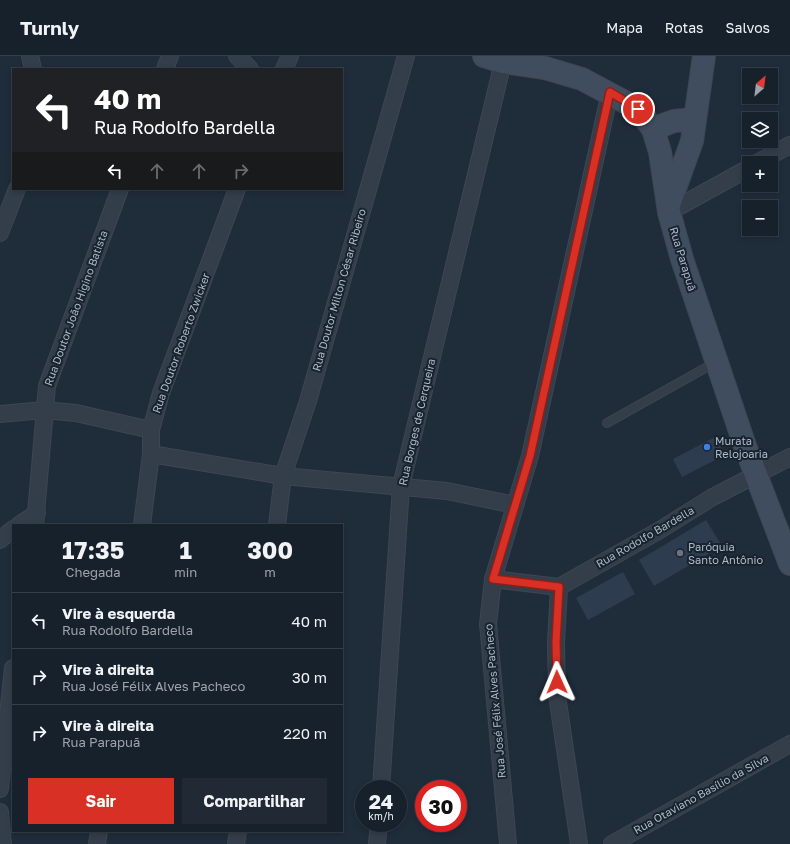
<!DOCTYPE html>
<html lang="pt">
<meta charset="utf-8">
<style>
:root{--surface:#17212c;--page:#202934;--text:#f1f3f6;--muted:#9ea3a9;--line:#363e48;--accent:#d93025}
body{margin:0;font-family:"Golos Text",sans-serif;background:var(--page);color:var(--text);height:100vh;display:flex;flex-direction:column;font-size:15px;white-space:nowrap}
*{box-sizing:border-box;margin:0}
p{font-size:13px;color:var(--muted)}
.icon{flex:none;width:22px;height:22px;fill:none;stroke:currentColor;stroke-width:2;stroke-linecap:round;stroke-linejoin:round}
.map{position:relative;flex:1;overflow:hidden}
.details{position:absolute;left:12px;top:468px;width:331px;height:308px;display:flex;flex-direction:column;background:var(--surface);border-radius:0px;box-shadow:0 2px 6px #0003,0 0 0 1px var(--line)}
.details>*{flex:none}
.banner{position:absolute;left:12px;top:12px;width:331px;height:122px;border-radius:0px;box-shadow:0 2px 6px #0003,0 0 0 1px var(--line);background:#202124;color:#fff;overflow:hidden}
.needle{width:26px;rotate:28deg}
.tools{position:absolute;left:742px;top:12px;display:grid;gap:8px}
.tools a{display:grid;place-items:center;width:36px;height:36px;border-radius:0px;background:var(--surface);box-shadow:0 2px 6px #0003,0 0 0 1px var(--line);font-size:20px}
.speed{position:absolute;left:355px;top:724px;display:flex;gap:8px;font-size:20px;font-weight:700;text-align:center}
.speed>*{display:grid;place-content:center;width:52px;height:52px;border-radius:50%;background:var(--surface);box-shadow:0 2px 6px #0003,0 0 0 1px var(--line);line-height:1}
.speed small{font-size:10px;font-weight:400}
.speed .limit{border:6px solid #d22;background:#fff;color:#111}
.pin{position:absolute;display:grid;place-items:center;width:34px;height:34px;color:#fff;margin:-17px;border:2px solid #fff;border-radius:50%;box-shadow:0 1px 4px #0007}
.me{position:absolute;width:44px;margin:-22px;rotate:359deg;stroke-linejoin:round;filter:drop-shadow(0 0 3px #0008)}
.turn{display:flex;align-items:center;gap:14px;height:84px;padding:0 16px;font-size:18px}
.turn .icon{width:52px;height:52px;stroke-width:2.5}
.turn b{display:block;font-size:28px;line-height:34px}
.lanes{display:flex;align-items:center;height:38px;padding:0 16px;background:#0003;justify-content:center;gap:20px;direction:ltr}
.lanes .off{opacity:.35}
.eta{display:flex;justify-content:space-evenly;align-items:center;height:68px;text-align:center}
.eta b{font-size:24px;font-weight:700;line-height:28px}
.button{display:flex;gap:8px;margin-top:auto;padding:8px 16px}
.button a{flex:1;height:46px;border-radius:0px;background:var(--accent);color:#fff;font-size:16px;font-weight:700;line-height:46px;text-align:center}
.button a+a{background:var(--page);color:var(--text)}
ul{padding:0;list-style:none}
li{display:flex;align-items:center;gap:12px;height:56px;padding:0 16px;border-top:1px solid var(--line)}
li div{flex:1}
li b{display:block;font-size:15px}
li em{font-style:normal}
header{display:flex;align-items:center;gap:24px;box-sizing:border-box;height:56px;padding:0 20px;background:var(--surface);border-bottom:1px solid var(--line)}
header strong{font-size:19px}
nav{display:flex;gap:22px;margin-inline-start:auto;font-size:14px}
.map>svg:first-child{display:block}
.building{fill:#2d3d4f}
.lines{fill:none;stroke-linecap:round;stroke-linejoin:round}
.lane-casing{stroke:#3c4754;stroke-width:10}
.street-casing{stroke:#3c4754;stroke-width:18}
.secondary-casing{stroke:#3c4754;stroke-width:24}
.lane{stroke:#333e4a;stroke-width:8}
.street{stroke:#333e4a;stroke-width:16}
.secondary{stroke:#404d5e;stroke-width:22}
.route-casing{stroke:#8d1f18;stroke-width:10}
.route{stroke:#d93025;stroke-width:7}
.shop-dot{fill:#3f7fe0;stroke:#18232f;stroke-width:1.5}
.worship-dot{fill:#6b7280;stroke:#18232f;stroke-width:1.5}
.labels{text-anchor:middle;stroke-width:4;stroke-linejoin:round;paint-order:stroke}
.street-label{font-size:11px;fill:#adb9c7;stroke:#18232f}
.poi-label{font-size:11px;fill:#adb9c7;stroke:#18232f;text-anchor:start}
</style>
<header>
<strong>Turnly</strong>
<nav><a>Mapa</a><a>Rotas</a><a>Salvos</a></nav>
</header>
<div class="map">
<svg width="790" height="788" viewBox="0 0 790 788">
<rect width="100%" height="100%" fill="#1f2c3a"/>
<g class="building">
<polygon points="715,381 725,399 682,421 673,403"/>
<polygon points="706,464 722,490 654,530 639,504"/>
<polygon points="623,516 635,538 588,564 576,542"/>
</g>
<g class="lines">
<g class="lane-casing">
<polyline id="lane" points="607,367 716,306"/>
</g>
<g class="street-casing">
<g id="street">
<polyline points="30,0 33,13"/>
<polyline points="237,0 250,13"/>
<polyline points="165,13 170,0"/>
<polyline points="284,13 290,0"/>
<polyline points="757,107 790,89"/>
<polyline points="669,156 749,112"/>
<polyline points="0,177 17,133"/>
<polyline points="0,358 44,354 76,357 151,374"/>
<polyline points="151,398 283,420 447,435 515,449"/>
<polyline points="19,469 37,457"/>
<polyline points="35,469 47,330 120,133"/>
<polyline points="142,469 151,398 151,374 161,337 237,133"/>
<polyline points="277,469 283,420 308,345 406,0"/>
<polyline points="0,484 13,473"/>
<polyline points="493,523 559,531 660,474 711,442 790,401"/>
<polyline points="559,531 556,586 557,639 579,788"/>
<polyline points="0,733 13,612"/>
<polyline points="381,733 401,430 503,6"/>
<polyline points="0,756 3,788"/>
<polyline points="97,788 99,775"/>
<polyline points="236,788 238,775"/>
<polyline points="377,788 379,767"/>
<polyline points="508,788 488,568 493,523 530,400 610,36"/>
<polyline points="612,788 790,688"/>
</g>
</g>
<g class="secondary-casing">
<g id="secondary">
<polyline points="484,0 503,6 545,12 582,23 638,53 653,73 660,96 669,156 682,203 745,390 790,508"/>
<polyline points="653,73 674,65 695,63"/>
<polyline points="670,146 692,85 704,0"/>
</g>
</g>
<use href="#lane" class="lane"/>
<use href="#street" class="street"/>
<use href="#secondary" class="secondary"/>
</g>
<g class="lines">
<g class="route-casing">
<polyline id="route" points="557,626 556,586 559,531 493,523 530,400 610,36 638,53"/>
</g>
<use href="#route" class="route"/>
</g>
<circle class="shop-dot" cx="707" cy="391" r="4"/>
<circle class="worship-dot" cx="680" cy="497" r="4"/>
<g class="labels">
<g class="street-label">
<text transform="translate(683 203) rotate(73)" y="4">Rua Parapuã</text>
<text transform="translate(339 234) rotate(-74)" y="4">Rua Doutor Milton César Ribeiro</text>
<text transform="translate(76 252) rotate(-70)" y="4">Rua Doutor João Higino Batista</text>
<text transform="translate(181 287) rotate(-70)" y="4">Rua Doutor Roberto Zwicker</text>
<text transform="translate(417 366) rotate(-77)" y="4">Rua Borges de Cerqueira</text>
<text transform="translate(645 481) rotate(-30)" y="4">Rua Rodolfo Bardella</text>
<text transform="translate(495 645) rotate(-95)" y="4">Rua José Félix Alves Pacheco</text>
<text transform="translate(701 738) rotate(-29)" y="4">Rua Otaviano Basílio da Silva</text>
</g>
<g class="poi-label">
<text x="715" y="389">Murata<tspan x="715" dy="13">Relojoaria</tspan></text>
<text x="688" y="495">Paróquia<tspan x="688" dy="13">Santo Antônio</tspan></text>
</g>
</g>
</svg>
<div class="tools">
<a><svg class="needle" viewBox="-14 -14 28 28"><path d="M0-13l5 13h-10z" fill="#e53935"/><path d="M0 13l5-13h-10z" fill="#9ea3a9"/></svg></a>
<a><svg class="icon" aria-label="layers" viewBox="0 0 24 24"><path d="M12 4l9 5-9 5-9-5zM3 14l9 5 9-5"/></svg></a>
<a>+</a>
<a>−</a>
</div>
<div class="speed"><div>24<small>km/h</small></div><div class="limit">30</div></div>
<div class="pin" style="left:638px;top:53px;background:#d93025"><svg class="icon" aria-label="arrive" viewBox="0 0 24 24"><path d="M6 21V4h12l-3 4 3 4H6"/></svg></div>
<svg class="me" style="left:557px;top:626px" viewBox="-20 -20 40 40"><path d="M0-17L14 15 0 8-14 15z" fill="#d93025" stroke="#fff" stroke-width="4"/></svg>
<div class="banner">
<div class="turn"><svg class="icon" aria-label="left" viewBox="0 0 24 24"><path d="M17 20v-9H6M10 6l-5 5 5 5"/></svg><div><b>40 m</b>Rua Rodolfo Bardella</div></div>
<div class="lanes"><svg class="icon" aria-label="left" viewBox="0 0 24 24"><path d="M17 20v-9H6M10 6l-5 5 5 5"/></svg><svg class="icon off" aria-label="ahead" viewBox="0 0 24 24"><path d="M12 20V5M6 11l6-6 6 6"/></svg><svg class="icon off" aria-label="ahead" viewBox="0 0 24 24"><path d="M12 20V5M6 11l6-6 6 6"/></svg><svg class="icon off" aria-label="right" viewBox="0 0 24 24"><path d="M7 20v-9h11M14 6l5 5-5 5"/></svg></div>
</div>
<section class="details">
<div class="eta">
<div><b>17:35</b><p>Chegada</p></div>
<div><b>1</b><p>min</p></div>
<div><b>300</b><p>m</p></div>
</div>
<ul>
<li><svg class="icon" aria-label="left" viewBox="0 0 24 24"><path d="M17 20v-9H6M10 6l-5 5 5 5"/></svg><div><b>Vire à esquerda</b><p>Rua Rodolfo Bardella</p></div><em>40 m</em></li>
<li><svg class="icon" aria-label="right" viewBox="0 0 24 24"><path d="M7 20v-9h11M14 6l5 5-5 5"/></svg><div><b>Vire à direita</b><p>Rua José Félix Alves Pacheco</p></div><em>30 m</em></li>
<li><svg class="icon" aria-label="right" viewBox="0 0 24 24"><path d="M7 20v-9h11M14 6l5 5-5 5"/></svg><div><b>Vire à direita</b><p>Rua Parapuã</p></div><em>220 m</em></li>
</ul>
<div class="button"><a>Sair</a><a>Compartilhar</a></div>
</section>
</div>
